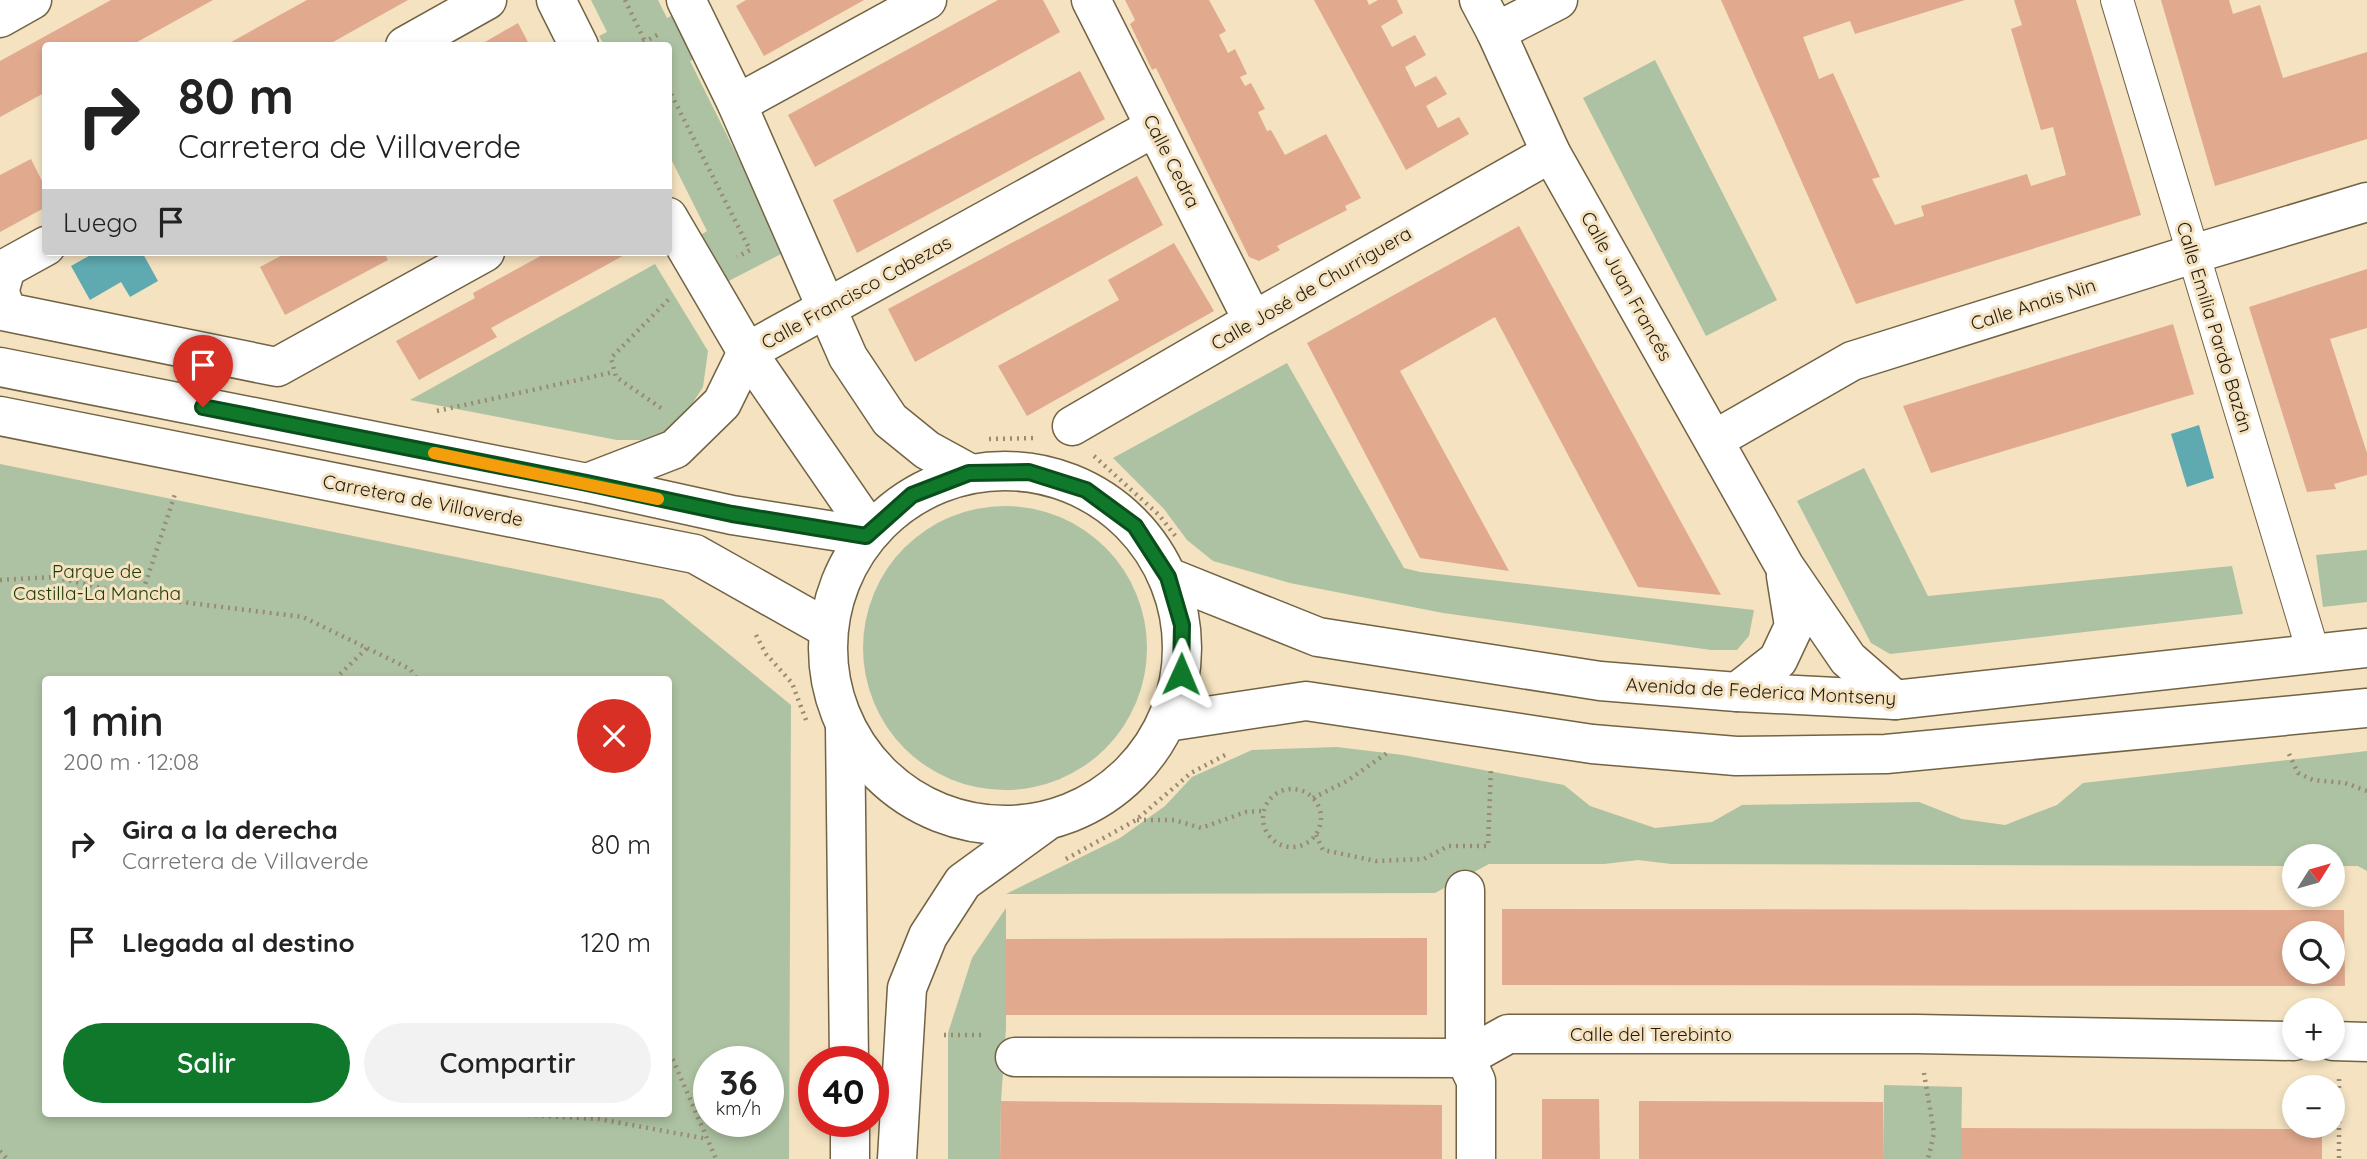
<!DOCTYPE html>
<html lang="es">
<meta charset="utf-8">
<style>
:root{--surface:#fff;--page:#f2f2f2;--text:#222;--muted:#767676;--accent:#10782b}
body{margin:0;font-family:Quicksand,sans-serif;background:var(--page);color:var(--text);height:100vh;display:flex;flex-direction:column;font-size:26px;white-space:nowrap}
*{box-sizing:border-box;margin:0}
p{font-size:23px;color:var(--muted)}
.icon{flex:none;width:38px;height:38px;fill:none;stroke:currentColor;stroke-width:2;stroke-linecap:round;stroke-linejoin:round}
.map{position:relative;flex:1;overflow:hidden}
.side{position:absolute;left:42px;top:676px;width:630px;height:441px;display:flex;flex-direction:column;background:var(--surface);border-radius:7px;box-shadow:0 4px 10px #0003}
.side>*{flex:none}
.top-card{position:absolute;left:42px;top:42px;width:630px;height:214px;border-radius:7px;box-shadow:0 4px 10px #0003;background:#fff;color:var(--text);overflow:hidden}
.needle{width:46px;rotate:53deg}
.controls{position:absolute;left:2282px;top:844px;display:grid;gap:14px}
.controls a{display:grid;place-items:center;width:63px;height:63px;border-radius:50%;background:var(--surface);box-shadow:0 4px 10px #0003;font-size:35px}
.speed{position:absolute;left:693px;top:1046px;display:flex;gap:14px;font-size:35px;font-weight:700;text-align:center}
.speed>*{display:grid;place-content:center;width:91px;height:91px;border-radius:50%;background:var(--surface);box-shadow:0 4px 10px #0003;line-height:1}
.speed small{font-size:18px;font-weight:400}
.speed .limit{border:10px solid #d22;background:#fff;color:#111}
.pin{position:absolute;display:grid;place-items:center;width:60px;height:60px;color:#fff;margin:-72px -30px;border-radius:50% 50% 50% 0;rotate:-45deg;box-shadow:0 0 7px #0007}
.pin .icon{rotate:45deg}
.me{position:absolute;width:77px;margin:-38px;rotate:1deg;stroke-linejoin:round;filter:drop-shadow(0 0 5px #0008)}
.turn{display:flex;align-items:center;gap:24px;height:147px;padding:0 21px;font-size:32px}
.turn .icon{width:91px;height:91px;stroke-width:2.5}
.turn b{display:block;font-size:49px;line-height:60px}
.then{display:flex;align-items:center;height:66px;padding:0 21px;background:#0003;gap:14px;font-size:26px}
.round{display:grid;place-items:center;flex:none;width:74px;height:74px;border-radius:37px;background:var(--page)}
.headline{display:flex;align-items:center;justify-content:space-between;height:119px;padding:0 21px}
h1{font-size:42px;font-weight:600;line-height:52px}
.primary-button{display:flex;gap:14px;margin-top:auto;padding:14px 21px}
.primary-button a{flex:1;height:80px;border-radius:42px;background:var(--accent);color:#fff;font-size:28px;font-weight:600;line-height:80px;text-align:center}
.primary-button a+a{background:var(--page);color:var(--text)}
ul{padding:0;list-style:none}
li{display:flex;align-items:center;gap:21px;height:98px;padding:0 21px}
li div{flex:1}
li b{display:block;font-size:26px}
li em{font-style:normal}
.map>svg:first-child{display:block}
.green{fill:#adc2a2;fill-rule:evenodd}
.water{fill:#5faab0}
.building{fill:#e1aa8e;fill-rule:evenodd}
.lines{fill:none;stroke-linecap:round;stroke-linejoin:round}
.pedestrian-casing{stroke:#726344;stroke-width:34}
.minor-casing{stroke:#726344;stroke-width:41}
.tertiary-casing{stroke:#726344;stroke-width:41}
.path{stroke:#988b72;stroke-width:4.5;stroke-dasharray:2 5;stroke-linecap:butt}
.pedestrian{stroke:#fff;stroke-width:32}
.minor{stroke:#fff;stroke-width:38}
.tertiary{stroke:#fff;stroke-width:38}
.route-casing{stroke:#0a4e1c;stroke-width:18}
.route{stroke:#10782b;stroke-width:12}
.slow{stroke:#f59e0b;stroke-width:12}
.labels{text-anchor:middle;stroke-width:6;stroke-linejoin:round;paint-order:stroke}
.street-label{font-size:19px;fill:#221b0e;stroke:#f4e2c0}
.park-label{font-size:19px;fill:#1d3b07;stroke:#f4e2c0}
</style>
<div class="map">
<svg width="2367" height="1159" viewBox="0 0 2367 1159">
<rect width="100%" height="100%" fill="#f4e2c0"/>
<g class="green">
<polygon points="591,0 658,0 667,18 679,12 701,55 690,61 785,252 723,284 699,236 707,231 669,155 668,46 604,45 599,36 607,32"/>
<polygon points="1655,60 1777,300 1706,336 1583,98"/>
<polygon points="655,264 708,351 703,387 685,415 655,440 617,440 410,400"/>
<polygon points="1287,363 1404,568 1420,572 1754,610 1749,636 1737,650 1711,650 1443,613 1290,583 1213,561 1187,540 1164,509 1113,458"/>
<path d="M0,464L662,599L791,705L789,1159H0ZM46,679H668V1113H46ZM709,1062H768V1122H709Z"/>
<polygon points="1864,468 1928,596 2232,566 2243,614 1890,654 1871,643 1797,501"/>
<circle cx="1005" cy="648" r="142"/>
<polygon points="2367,550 2367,602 2323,607 2316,555"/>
<polygon points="1337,747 1403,755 1564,785 1590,806 1655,828 1712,822 1742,805 1919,802 1962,819 2005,825 2057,805 2083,783 2367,751 2367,871 2358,866 2333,866 2333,856 2294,856 2294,866 1671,864 1638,860 1604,864 1489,864 1435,893 1006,894 1120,838 1165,806 1192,777 1252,750"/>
<polygon points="1006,908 1006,1028 1001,1101 1000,1159 948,1159 948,1033 972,958"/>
<polygon points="1884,1085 1962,1087 1961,1159 1883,1159"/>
</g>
<g class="water">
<polygon points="96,252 142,252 158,281 130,297 121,282 90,300 71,266"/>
<polygon points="2199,425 2214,478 2187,487 2171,434"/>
</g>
<g class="building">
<polygon points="111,0 213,0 130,46 46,46 46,92 0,117 0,61"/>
<polygon points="307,0 408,0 326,46 224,46"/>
<polygon points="746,0 864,0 764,56 736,6"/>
<polygon points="998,0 1043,0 1060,32 815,167 788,115"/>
<polygon points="1125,0 1209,0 1226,31 1219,35 1228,53 1235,49 1247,74 1240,77 1245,86 1251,83 1265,109 1258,112 1267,131 1271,130 1285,155 1326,134 1361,198 1345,206 1347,210 1277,246 1280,250 1259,261 1249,257 1156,68 1152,70 1130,24 1135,20"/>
<polygon points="1314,0 1367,0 1369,5 1378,0 1397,0 1403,13 1381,26 1392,47 1415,35 1426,55 1405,67 1415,87 1436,76 1447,94 1426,106 1438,128 1459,117 1469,134 1406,170"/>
<polygon points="1721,0 1965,0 1855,34 1850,21 1803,37 1819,79 1833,73 1880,177 1872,179 1895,225 1924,216 1921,206 2027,174 2031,186 2066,175 2053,127 2041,130 2011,29 2022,25 2014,0 2076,0 2141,215 1856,304"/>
<polygon points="2161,0 2229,0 2233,14 2260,5 2283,78 2367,52 2367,139 2215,186"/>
<polygon points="518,23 530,46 478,46"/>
<polygon points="1080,71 1105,119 857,253 833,200"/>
<polygon points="31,159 46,189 46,207 0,232 0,175"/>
<polygon points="1137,176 1163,225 915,362 888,309"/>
<polygon points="1519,226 1721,595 1638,587 1495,317 1400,371 1509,571 1420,558 1307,343"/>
<polygon points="1174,243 1214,311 1027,416 998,366 1119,300 1108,280"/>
<polygon points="288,252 384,252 388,260 285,315 260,267"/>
<polygon points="548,252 630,252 491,328 497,337 419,380 396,341 475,298 473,293"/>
<polygon points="2367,269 2367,328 2330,339 2367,453 2367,475 2334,484 2336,489 2307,492 2249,307"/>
<polygon points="2173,324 2194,394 1931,473 1903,406"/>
<path d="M1502,909L2344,910L2345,986L1502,985ZM2294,933H2333V971H2294Z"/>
<polygon points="1427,938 1427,1015 1006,1015 1006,939"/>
<polygon points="1542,1099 1599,1099 1600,1159 1542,1159"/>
<polygon points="1001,1101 1442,1105 1442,1159 1000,1159"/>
<polygon points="1639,1101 1883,1102 1883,1159 1639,1159"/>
<polygon points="1961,1128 2322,1129 2322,1159 1961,1159"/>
</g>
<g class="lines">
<g class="pedestrian-casing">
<polyline id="pedestrian" points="2117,0 2314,655"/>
</g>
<g class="minor-casing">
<g id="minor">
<polyline points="556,0 579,46"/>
<polyline points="686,0 737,104 848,357 890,420 927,450 969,473"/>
<polyline points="1091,0 1253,321"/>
<polyline points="1479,0 1496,32 1551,153 1785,567 1848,659 1895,700"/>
<polyline points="0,18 32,0"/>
<polyline points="1496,32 1558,0"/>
<polyline points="405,46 487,0"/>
<polyline points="737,104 927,0"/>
<polyline points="668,217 747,352 871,532"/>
<polyline points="0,289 6,268 46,246"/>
<polyline points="0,293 7,312 277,367 485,252"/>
<polyline points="1072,426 1253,321 1551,153"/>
<polyline points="1714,440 1852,361 2193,254 2367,202"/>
<polyline points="587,483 675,449 722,403 747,352 1155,127"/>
<polyline points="1737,692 1778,660 1794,626 1786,576"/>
<polyline points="1465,890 1465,1058 1476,1081 1476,1159"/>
<polyline points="2333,1041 2367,1042"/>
<polyline points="1015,1057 1465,1058 1508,1034 1917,1034 2294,1041"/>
</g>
</g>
<g class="tertiary-casing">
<g id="tertiary">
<polyline points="0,367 587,483 732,515 866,536"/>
<polyline points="0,416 695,554 828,629"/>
<circle cx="1005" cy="648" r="177"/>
<polyline points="1168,577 1318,637 1600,681 1737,692 1895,700 2367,648"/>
<polyline points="1167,722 1306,701 1592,744 1736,756 1886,754 2367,708"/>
<polyline points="845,726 849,1062"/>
<polyline points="850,1122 850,1159"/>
<polyline points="897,1159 907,988 928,936 963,882 1047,821"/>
</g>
</g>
<g class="path">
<polyline points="625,0 647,46"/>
<polyline points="637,46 661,33"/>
<polyline points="668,88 750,250 737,257"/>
<polyline points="661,408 616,377 611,358 670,298"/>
<polyline points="437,411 614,372"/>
<polyline points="989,439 1037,438"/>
<polyline points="1094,456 1159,515 1177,538"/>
<polyline points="0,580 54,577 141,597 303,617 410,669 417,679"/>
<polyline points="141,597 176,491"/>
<polyline points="756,635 766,654 792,683 806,720"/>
<polyline points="335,679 367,648"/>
<polyline points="2289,754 2298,773 2313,780 2345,783 2367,791"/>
<circle cx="1292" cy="818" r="29"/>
<polyline points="1313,798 1347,781 1387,753"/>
<polyline points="1137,820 1174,820 1201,828 1246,812 1263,811"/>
<polyline points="1316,835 1323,850 1376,861 1424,859 1448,846 1488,846 1491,767"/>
<polyline points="1066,859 1136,820 1191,773 1225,755"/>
<polyline points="944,1035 984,1035"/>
<polyline points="668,1054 673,1060 716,1159"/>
<polyline points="1924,1073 1934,1133 1928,1159"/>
<polyline points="2339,1079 2339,1159"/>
<polyline points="810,1112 810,1075"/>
<polyline points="493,1113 599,1119 708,1139"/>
<polyline points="0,1151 7,1159"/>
</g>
<use href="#pedestrian" class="pedestrian"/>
<use href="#minor" class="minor"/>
<use href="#tertiary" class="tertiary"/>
</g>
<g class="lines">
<g class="route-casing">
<polyline id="route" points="203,407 587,483 732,514 866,536 912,495 969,473 1029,472 1086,490 1135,526 1168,577 1182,625 1181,674"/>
</g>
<use href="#route" class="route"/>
<polyline class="slow" points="434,453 658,499"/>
</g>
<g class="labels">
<g class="street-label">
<text transform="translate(1172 161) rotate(63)" y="7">Calle Cedra</text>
<text transform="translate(1627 286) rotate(61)" y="7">Calle Juan Francés</text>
<text transform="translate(1311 288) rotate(-30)" y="7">Calle José de Churriguera</text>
<text transform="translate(856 292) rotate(-29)" y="7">Calle Francisco Cabezas</text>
<text transform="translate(2033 304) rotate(-18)" y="7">Calle Anais Nin</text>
<text transform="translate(2215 327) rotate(73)" y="7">Calle Emilia Pardo Bazán</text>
<text transform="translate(423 500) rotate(11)" y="7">Carretera de Villaverde</text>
<text transform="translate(1761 691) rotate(3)" y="7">Avenida de Federica Montseny</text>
<text x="1651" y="1041">Calle del Terebinto</text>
</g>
<g class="park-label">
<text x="97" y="578">Parque de<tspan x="97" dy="22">Castilla-La Mancha</tspan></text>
</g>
</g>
</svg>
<div class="controls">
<a><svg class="needle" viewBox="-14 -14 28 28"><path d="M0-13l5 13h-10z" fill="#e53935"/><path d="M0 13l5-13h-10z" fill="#767676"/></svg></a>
<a><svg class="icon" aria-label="search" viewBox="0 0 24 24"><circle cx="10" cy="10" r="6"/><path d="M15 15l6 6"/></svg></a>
<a>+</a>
<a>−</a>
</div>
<div class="speed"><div>36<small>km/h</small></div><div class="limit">40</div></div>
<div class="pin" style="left:203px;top:407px;background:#d93025"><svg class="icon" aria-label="arrive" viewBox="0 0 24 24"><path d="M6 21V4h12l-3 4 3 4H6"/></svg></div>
<svg class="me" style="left:1181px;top:674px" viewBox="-20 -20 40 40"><path d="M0-17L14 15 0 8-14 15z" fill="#10782b" stroke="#fff" stroke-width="4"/></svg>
<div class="top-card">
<div class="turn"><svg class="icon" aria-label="right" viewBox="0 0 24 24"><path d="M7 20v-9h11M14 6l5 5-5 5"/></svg><div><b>80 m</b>Carretera de Villaverde</div></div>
<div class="then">Luego<svg class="icon" aria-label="arrive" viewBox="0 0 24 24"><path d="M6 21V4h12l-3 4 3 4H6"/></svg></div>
</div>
<section class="side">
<div class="headline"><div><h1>1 min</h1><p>200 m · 12:08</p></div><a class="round" style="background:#d93025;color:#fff"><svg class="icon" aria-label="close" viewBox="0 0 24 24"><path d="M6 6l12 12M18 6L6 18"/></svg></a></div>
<ul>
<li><svg class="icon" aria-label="right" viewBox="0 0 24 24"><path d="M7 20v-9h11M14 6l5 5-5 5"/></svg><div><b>Gira a la derecha</b><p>Carretera de Villaverde</p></div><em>80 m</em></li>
<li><svg class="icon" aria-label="arrive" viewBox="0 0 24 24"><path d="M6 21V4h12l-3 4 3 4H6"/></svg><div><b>Llegada al destino</b></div><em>120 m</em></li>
</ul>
<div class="primary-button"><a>Salir</a><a>Compartir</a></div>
</section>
</div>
